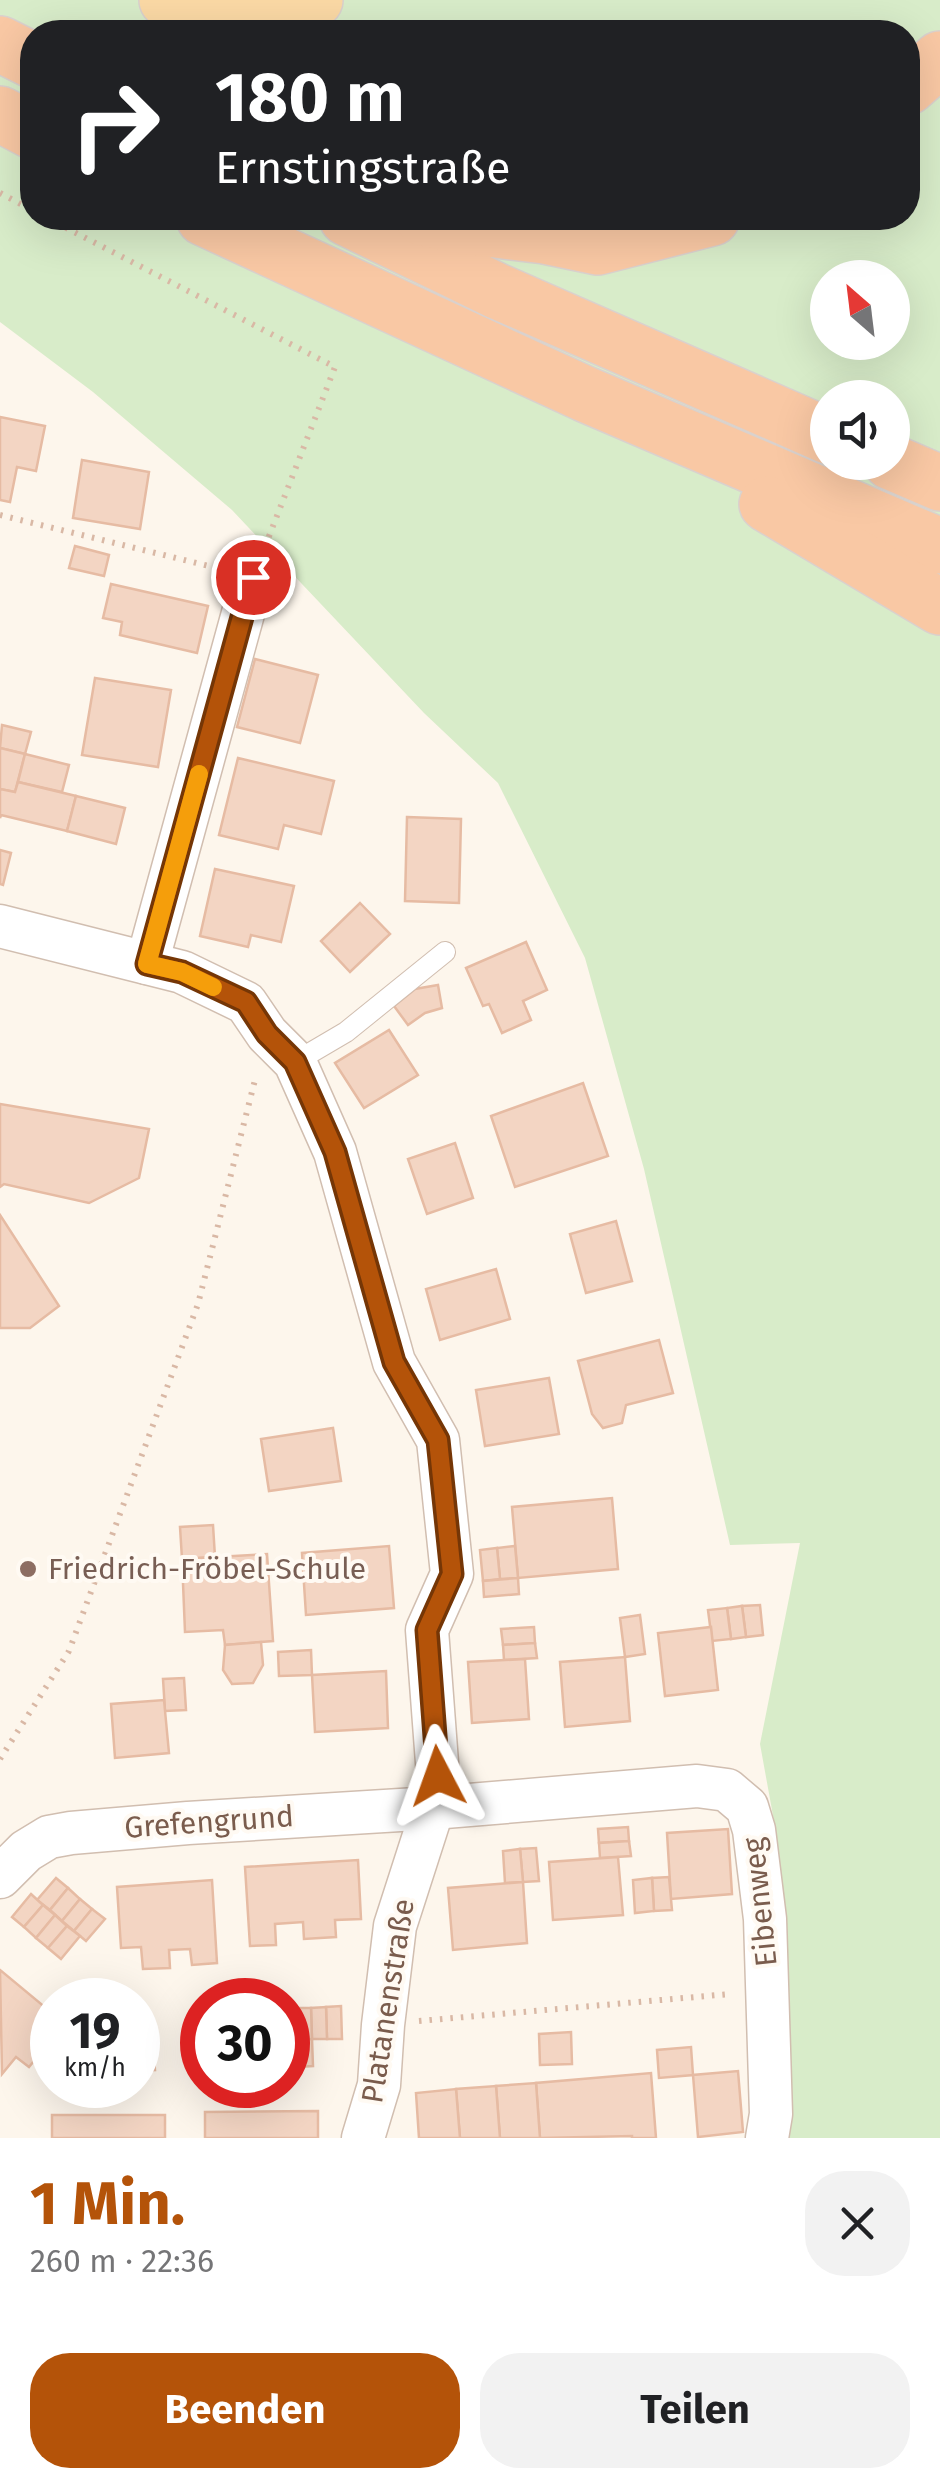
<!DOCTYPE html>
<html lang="de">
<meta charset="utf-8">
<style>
:root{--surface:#fff;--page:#f2f2f2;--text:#202124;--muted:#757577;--accent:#b45309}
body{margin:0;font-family:"Fira Sans",sans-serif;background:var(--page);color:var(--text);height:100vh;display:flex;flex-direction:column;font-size:38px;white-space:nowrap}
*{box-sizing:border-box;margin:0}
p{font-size:32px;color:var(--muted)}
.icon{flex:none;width:55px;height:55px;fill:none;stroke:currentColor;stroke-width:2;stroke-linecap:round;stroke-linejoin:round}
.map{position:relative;height:2138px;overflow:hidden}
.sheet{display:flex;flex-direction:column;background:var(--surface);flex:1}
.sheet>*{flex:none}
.top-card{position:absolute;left:20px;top:20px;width:900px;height:210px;border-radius:40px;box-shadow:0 10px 40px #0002;background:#202124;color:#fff;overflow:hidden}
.needle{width:65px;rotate:332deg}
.controls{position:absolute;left:810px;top:260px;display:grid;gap:20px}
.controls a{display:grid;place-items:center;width:100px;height:100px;border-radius:50%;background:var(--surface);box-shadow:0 10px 40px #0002;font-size:50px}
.speed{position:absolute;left:30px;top:1978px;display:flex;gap:20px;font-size:50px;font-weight:700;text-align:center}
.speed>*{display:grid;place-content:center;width:130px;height:130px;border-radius:50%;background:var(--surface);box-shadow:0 10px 40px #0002;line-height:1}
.speed small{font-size:25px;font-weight:400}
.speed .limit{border:15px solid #d22;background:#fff;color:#111}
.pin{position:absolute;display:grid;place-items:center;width:85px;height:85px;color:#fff;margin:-42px;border:5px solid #fff;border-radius:50%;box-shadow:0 2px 10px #0007}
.me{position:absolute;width:110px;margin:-55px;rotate:356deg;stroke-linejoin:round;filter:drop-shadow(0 0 8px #0008)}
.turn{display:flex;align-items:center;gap:35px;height:210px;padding:0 30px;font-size:45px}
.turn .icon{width:130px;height:130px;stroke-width:2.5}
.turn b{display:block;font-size:70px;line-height:85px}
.round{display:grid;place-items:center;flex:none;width:105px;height:105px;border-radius:40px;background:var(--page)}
.summary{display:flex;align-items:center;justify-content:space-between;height:170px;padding:0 30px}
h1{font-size:60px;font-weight:700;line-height:75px;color:var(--accent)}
.primary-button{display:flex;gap:20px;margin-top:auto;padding:20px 30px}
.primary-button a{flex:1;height:115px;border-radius:40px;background:var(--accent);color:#fff;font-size:40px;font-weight:700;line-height:115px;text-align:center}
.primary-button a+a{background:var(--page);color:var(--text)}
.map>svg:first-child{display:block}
.green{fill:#d8ecc9;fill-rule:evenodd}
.building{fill:#f3d5c3;stroke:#e6bba3;stroke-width:2.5}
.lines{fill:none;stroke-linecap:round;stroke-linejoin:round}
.service-casing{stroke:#d1beb0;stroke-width:22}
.minor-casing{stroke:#d1beb0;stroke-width:45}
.primary-casing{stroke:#dad1cd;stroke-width:58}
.trunk-casing{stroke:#dad1cd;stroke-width:58}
.path{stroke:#d9b8a5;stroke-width:6;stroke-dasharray:2.5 8;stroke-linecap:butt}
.service{stroke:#fff;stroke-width:20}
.minor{stroke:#fff;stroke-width:42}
.primary{stroke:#fbd9a5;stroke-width:55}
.trunk{stroke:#f9c8a4;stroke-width:55}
.route-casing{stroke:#753606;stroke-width:25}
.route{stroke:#b45309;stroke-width:18}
.slow{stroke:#f59e0b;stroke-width:18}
.education-dot{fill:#8d6e63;stroke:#fffaf3;stroke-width:4}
.labels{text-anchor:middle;stroke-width:8;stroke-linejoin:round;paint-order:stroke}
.education-label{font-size:30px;fill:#785e54;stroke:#fffaf3;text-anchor:start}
.street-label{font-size:30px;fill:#7a5c4d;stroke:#fffaf3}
</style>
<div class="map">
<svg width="940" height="2138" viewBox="0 0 940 2138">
<rect width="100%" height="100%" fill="#fdf6ec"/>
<path class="green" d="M0,0H940V2138H783L790,2078L776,1832L760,1744L800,1543L730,1545L644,1169L585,958L498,783L424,713L232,510L93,392L0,322ZM32,32H908V218H32ZM828,278H892V342H828ZM828,398H892V462H828Z"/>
<g class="building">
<polygon points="0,417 45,426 36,471 17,467 10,502 0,500"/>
<polygon points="82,460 149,472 140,529 73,518"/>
<polygon points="75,546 109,555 104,576 69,568"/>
<polygon points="111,584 208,606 197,653 120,635 122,622 103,618"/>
<polygon points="255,659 318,675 300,743 237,727"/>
<polygon points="95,678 171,690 158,767 82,755"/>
<polygon points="2,725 31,732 25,754 0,748"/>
<polygon points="0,748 25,754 15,792 0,789"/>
<polygon points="25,754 69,765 62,792 18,782"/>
<polygon points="238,758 334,781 321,834 284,825 278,849 219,835"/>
<polygon points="18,782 76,796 67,831 1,815 0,818 0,789 15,792"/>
<polygon points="76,796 125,808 116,844 67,831"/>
<polygon points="407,817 461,819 459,903 405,901"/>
<polygon points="0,850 11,853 3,885 0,884"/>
<polygon points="215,869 294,886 281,942 251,935 248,947 200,936"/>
<polygon points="360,903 390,934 350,972 321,941"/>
<polygon points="526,942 547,990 523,1001 531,1020 502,1033 489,1004 483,1006 466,968"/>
<polygon points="438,985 442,1008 425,1013 408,1025 394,1006 415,989"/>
<polygon points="389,1030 418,1075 364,1108 335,1063"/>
<polygon points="583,1083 608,1156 515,1187 491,1116"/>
<polygon points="0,1104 149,1129 139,1178 89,1203 4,1184 0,1187"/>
<polygon points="455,1143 473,1198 427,1214 408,1159"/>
<polygon points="0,1215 59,1306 30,1328 0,1328"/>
<polygon points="616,1221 632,1281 586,1293 570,1234"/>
<polygon points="496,1269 510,1319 440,1340 426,1289"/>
<polygon points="659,1340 673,1393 626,1405 622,1423 603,1428 592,1414 578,1361"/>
<polygon points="549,1378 559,1434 485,1446 476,1390"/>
<polygon points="333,1428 341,1481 269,1491 261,1439"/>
<polygon points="612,1498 618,1569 518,1578 512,1507"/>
<polygon points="213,1525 215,1557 182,1559 180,1527"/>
<polygon points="389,1546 394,1608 306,1615 302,1553"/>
<polygon points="515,1546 518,1578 500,1579 497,1548"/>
<polygon points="497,1548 500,1579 483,1581 480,1550"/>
<polygon points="267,1554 273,1641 225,1645 223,1630 185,1632 182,1559"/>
<polygon points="518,1578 519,1594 484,1597 483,1581"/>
<polygon points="760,1605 763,1635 746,1637 742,1606"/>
<polygon points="742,1606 746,1637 731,1639 727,1608"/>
<polygon points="727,1608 731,1639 712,1641 708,1610"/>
<polygon points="640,1615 645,1654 625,1657 620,1618"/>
<polygon points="534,1627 535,1643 503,1645 501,1629"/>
<polygon points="711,1627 718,1690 665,1696 658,1633"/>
<polygon points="261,1642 263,1665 253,1683 232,1684 223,1670 225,1645"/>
<polygon points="535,1643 537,1658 504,1660 503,1645"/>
<polygon points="311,1650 312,1675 279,1676 278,1652"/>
<polygon points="625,1657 630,1721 565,1727 560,1662"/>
<polygon points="525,1659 529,1719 472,1723 468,1662"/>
<polygon points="386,1671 388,1728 315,1732 312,1675"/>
<polygon points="184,1678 186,1710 165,1711 163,1679"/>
<polygon points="164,1700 169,1753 115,1758 111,1704"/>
<polygon points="628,1827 629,1841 599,1843 598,1829"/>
<polygon points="728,1829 732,1894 671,1899 667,1833"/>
<polygon points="629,1841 631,1856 600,1858 599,1843"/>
<polygon points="536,1848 539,1881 523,1882 520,1849"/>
<polygon points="520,1849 523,1882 505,1883 503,1851"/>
<polygon points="618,1857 623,1915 553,1920 549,1862"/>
<polygon points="358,1860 361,1919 335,1920 336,1937 304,1939 303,1922 275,1924 276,1945 250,1946 245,1867"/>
<polygon points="669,1877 672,1910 654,1911 652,1878"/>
<polygon points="56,1878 68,1888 50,1910 37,1900"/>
<polygon points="652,1878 654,1911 635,1913 633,1880"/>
<polygon points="212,1880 217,1963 192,1965 190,1949 169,1950 170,1968 143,1969 141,1947 121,1948 117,1887"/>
<polygon points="523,1882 527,1943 453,1950 448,1888"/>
<polygon points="68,1888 80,1899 62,1921 50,1910"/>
<polygon points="31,1894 43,1905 24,1927 12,1917"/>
<polygon points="80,1899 92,1909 74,1931 62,1921"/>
<polygon points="43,1905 55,1915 36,1938 24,1927"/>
<polygon points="92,1909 105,1919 86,1941 74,1931"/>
<polygon points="55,1915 67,1926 48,1948 36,1938"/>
<polygon points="67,1926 80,1936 61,1959 48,1948"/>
<polygon points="0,1970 52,2013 52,2039 29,2067 16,2057 2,2074"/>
<polygon points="341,2006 342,2039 327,2039 326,2007"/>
<polygon points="326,2007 327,2039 312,2039 311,2008"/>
<polygon points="295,2008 311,2008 312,2039 296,2040"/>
<polygon points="295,2008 296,2040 288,2040 288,2009"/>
<polygon points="571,2032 572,2064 540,2065 539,2034"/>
<polygon points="312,2039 313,2066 297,2067 296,2040"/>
<polygon points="288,2040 296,2040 297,2067 288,2067"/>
<polygon points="153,2044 155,2070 140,2071 138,2045"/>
<polygon points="691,2047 693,2075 659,2078 657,2050"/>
<polygon points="738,2071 743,2132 698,2137 693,2075"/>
<polygon points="651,2073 656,2138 632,2138 632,2136 540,2138 536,2083"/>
<polygon points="536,2083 540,2138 500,2138 496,2086"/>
<polygon points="496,2086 500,2138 460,2138 456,2089"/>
<polygon points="456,2089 460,2138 419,2138 416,2093"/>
<polygon points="318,2111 318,2138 205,2138 205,2112"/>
<rect x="52" y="2115" width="113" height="23"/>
</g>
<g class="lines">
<g class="service-casing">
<polyline id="service" points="295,1062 346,1032 445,952"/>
</g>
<g class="minor-casing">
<g id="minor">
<polyline points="0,926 182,972 246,1003 267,1034 295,1062 335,1152 394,1362 438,1440 452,1574 427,1630 438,1776 433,1808 395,1926 383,2025 379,2085 363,2138"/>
<polyline points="147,963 253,577"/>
<polyline points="0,1877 26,1851 49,1837 71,1833 188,1823 433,1808 697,1786 727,1790 747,1807 754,1830 765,1919 771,2114 767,2138"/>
</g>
</g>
<g class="primary-casing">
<polyline id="primary" points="167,0 238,9 315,0"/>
</g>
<g class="trunk-casing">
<g id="trunk">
<polyline points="0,44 32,60"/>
<polyline points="908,87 940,59"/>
<polyline points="0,114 32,131"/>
<polyline points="204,218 585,394 940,546"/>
<polyline points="347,218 497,291 828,436"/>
<polyline points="423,218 456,225 545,236 598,247 712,218"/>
<polyline points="891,462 940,483"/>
<polyline points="767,504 940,607"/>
</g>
</g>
<g class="path">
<polyline points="0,193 32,210"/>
<polyline points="47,218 335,367 266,544"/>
<polyline points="0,515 217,568"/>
<polyline points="0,1759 69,1651 198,1304 256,1076"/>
<polyline points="419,2021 730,1994"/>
</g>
<use href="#service" class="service"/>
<use href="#minor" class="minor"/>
<use href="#primary" class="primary"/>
<use href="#trunk" class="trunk"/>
</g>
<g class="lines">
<g class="route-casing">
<polyline id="route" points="253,577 147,964 182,972 246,1002 267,1034 295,1062 335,1152 394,1362 438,1440 452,1574 427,1630 438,1776"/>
</g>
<use href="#route" class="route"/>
<polyline class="slow" points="199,774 147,964 182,972 213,987"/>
</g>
<circle class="education-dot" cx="28" cy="1569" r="10"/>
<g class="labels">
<g class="education-label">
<text x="48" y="1579">Friedrich-Fröbel-Schule</text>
</g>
<g class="street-label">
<text transform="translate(209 1822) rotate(-4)" y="10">Grefengrund</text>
<text transform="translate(760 1902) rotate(-96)" y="10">Eibenweg</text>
<text transform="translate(388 2001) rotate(-81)" y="10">Platanenstraße</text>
</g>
</g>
</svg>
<div class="controls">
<a><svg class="needle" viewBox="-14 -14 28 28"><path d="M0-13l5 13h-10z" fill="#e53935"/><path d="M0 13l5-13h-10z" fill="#757577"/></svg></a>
<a><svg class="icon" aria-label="sound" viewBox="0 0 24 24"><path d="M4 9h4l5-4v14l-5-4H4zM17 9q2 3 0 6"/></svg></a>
</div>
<div class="speed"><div>19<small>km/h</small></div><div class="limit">30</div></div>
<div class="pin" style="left:253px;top:577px;background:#d93025"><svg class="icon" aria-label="arrive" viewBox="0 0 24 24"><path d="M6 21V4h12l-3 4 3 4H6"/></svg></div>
<svg class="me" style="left:438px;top:1776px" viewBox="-20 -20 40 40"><path d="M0-17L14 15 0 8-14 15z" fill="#b45309" stroke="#fff" stroke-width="4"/></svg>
<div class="top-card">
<div class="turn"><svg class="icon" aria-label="right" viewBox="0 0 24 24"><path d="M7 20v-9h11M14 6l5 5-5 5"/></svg><div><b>180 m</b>Ernstingstraße</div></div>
</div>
</div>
<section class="sheet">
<div class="summary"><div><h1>1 Min.</h1><p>260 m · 22:36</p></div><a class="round"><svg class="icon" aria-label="close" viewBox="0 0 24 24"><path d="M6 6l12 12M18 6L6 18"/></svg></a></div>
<div class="primary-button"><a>Beenden</a><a>Teilen</a></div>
</section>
